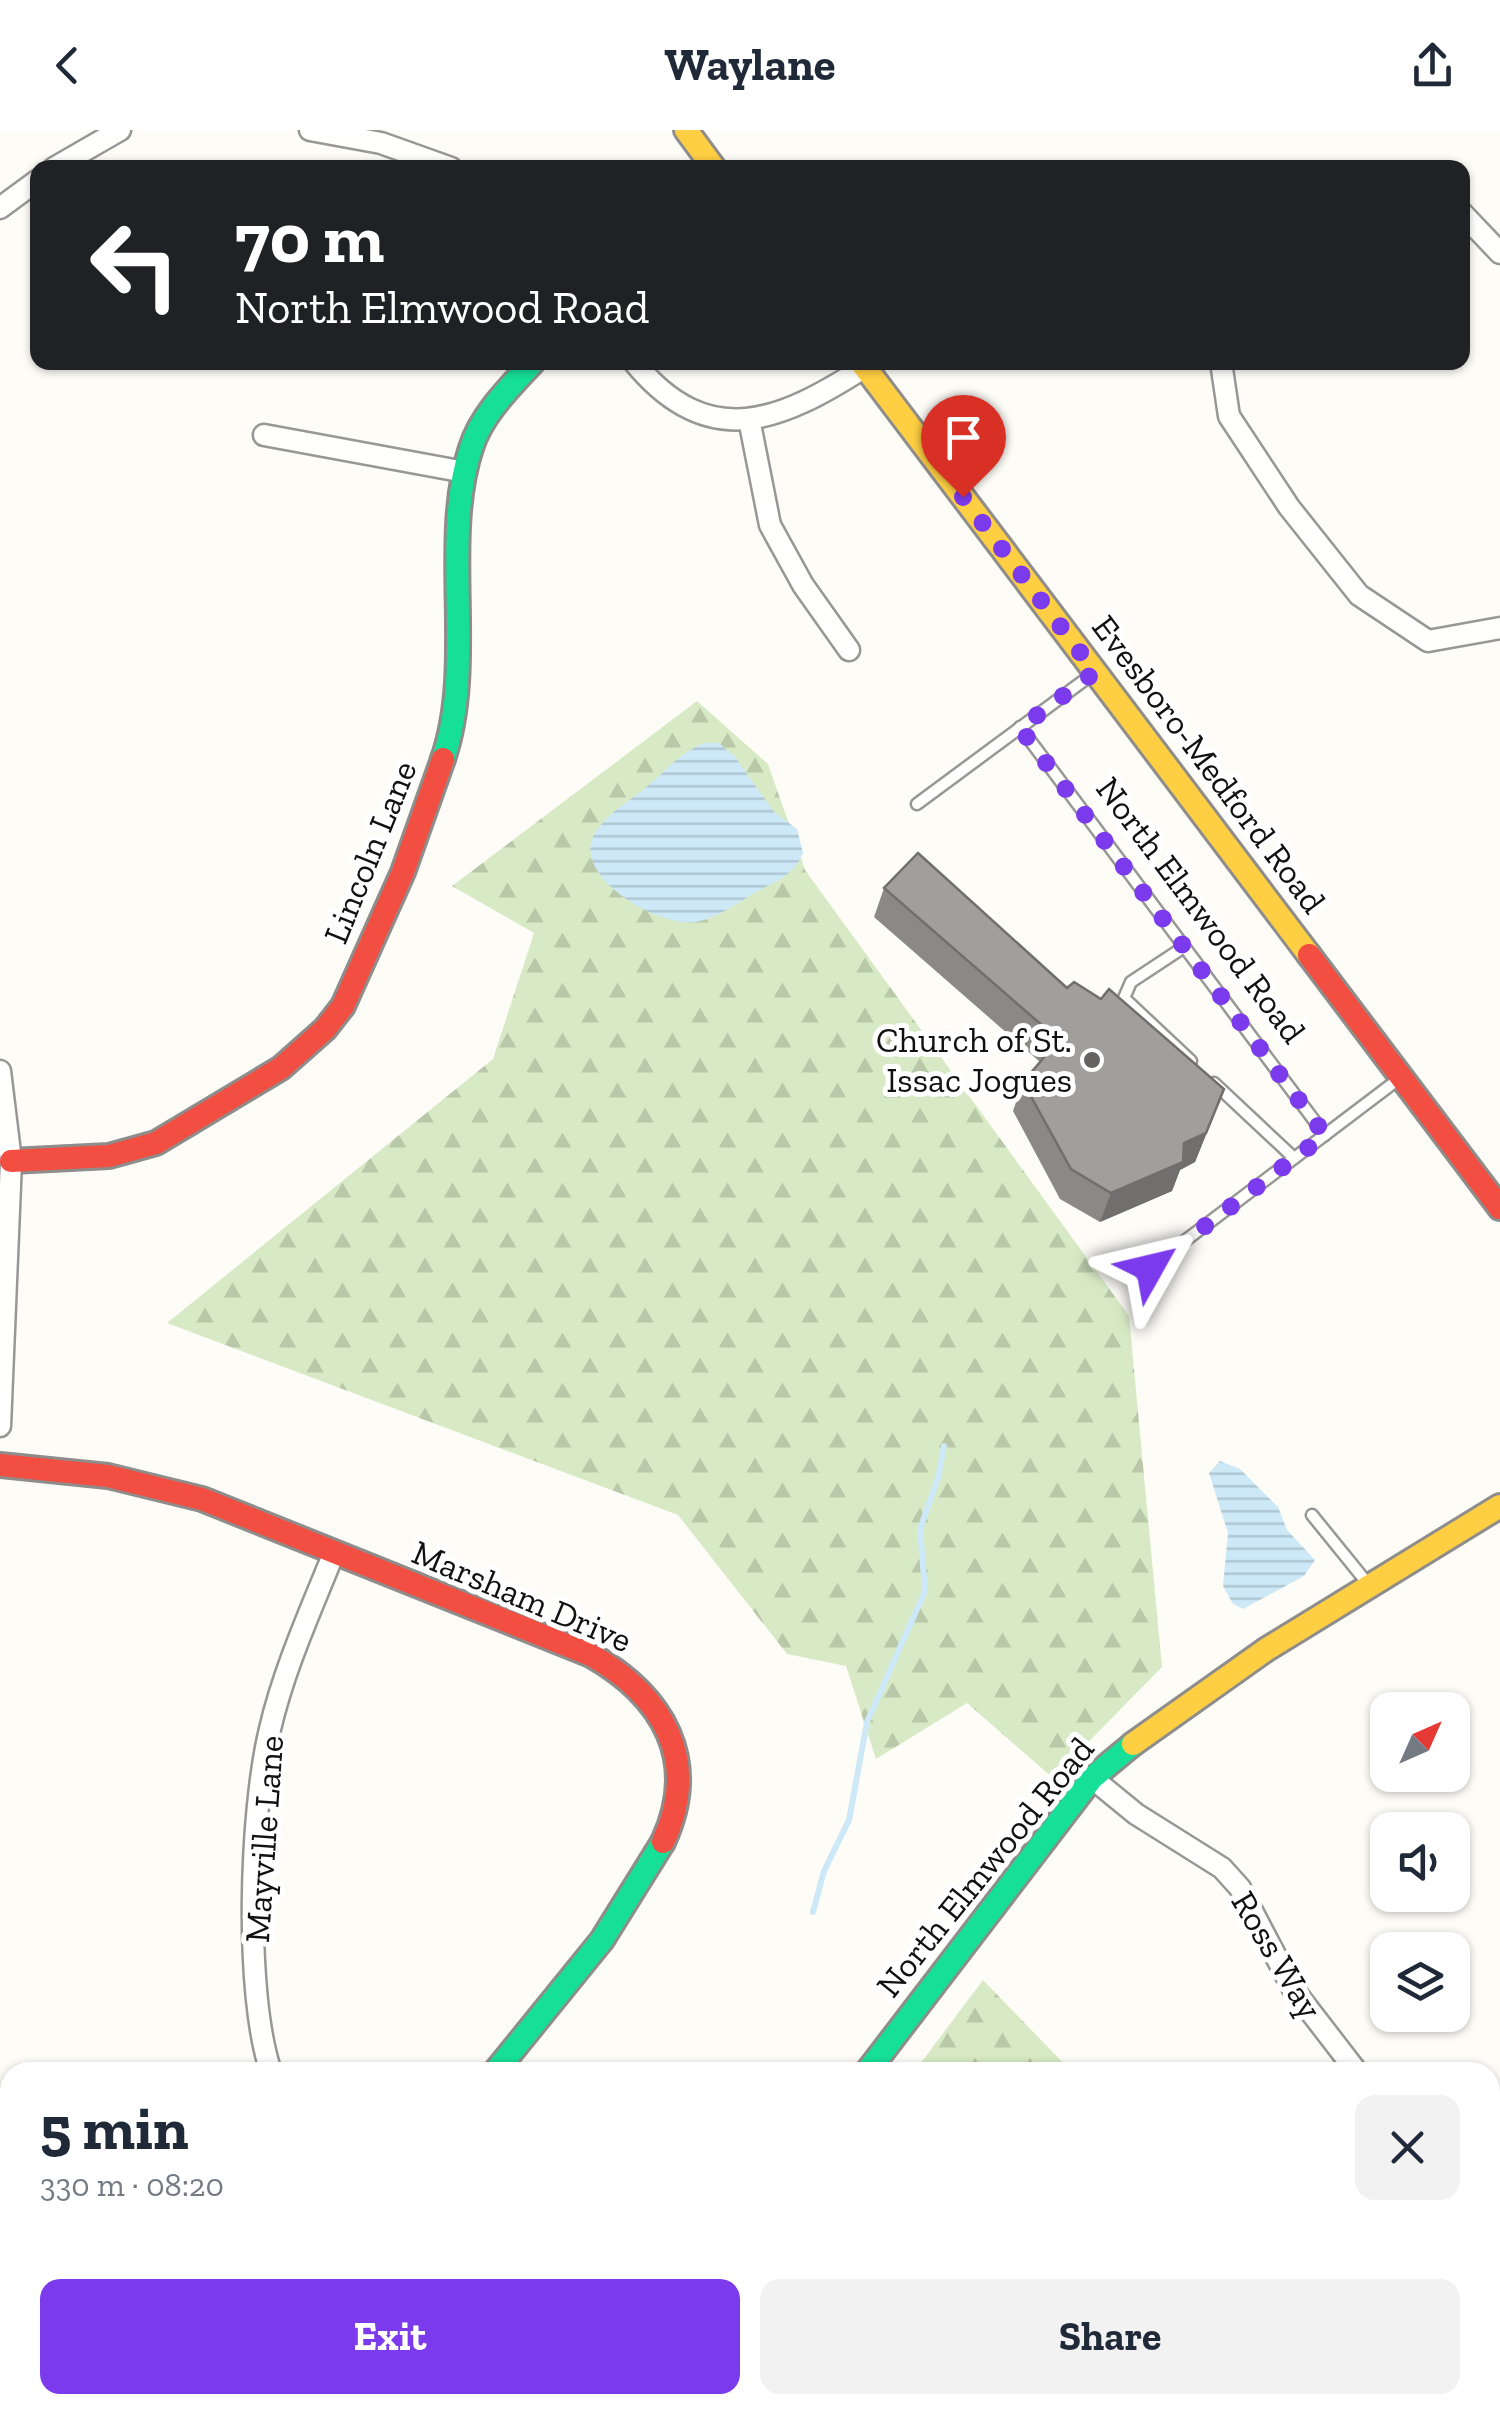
<!DOCTYPE html>
<meta charset="utf-8">
<style>
:root{--surface:#fff;--page:#f2f2f3;--text:#1f2937;--muted:#747a83;--accent:#7c3aed}
body{margin:0;font-family:"Zilla Slab",serif;background:var(--page);color:var(--text);height:100vh;display:flex;flex-direction:column;font-size:38px;white-space:nowrap}
*{box-sizing:border-box;margin:0}
p{font-size:32px;color:var(--muted)}
.icon{flex:none;width:55px;height:55px;fill:none;stroke:currentColor;stroke-width:2;stroke-linecap:round;stroke-linejoin:round}
.map{position:relative;flex:1;overflow:hidden}
.sheet{position:absolute;left:0px;top:1932px;width:1500px;height:352px;display:flex;flex-direction:column;background:var(--surface);border-radius:30px 30px 0 0;box-shadow:0 2px 8px #0004}
.sheet>*{flex:none}
.banner{position:absolute;left:30px;top:30px;width:1440px;height:210px;border-radius:20px;box-shadow:0 2px 8px #0004;background:#202124;color:#fff;overflow:hidden}
.needle{width:65px;rotate:45deg}
.buttons{position:absolute;left:1370px;top:1562px;display:grid;gap:20px}
.buttons a{display:grid;place-items:center;width:100px;height:100px;border-radius:20px;background:var(--surface);box-shadow:0 2px 8px #0004;font-size:50px}
.pin{position:absolute;display:grid;place-items:center;width:85px;height:85px;color:#fff;margin:-102px -42px;border-radius:50% 50% 50% 0;rotate:-45deg;box-shadow:0 0 10px #0007}
.pin .icon{rotate:45deg}
.me{position:absolute;width:110px;margin:-55px;rotate:53deg;stroke-linejoin:round;filter:drop-shadow(0 0 8px #0008)}
.turn{display:flex;align-items:center;gap:35px;height:210px;padding:0 40px;font-size:45px}
.turn .icon{width:130px;height:130px;stroke-width:2.5}
.turn b{display:block;font-size:70px;line-height:85px}
.round{display:grid;place-items:center;flex:none;width:105px;height:105px;border-radius:20px;background:var(--page)}
.summary{display:flex;align-items:center;justify-content:space-between;height:170px;padding:0 40px}
h1{font-size:60px;font-weight:700;line-height:75px}
.action{display:flex;gap:20px;margin-top:auto;padding:20px 40px}
.action a{flex:1;height:115px;border-radius:20px;background:var(--accent);color:#fff;font-size:40px;font-weight:700;line-height:115px;text-align:center}
.action a+a{background:var(--page);color:var(--text)}
header{display:flex;justify-content:space-between;align-items:center;height:130px;padding:0 40px;background:var(--surface);font-size:45px;font-weight:700}
.map>svg:first-child{display:block}
.forest{fill:url(#forest-firs)}
.water{fill:url(#water-rules)}
.lines{fill:none;stroke-linecap:round;stroke-linejoin:round}
.stream{stroke:#cde8f7;stroke-width:6}
.lane-casing{stroke:#979795;stroke-width:15}
.street-casing{stroke:#979795;stroke-width:25}
.fast-casing{stroke:#8e8d8b;stroke-width:28}
.slow-casing{stroke:#8e8d8b;stroke-width:28}
.jam-casing{stroke:#8e8d8b;stroke-width:28}
.lane{stroke:#fffffe;stroke-width:10}
.street{stroke:#fffffe;stroke-width:20}
.fast{stroke:#16e098;stroke-width:22}
.slow{stroke:#ffcf43;stroke-width:22}
.jam{stroke:#f24e42;stroke-width:22}
.wall{fill:#8a8986}
.shaded-wall{fill:#716f6d}
.building{fill:#a19f9c;stroke:#716f6d;stroke-width:2.5}
.route{stroke:#7c3aed;stroke-width:18;stroke-dasharray:0 32.4}
.poi-dot{fill:#646362;stroke:#fff;stroke-width:4}
.labels{text-anchor:middle;stroke-width:10;stroke-linejoin:round;paint-order:stroke}
.street-label{font-size:35px;fill:#111;stroke:#fff}
.poi-label{font-size:35px;fill:#111;stroke:#fff;text-anchor:end}
</style>
<header><svg class="icon" aria-label="back" viewBox="0 0 24 24"><path d="M15 5l-7 7 7 7"/></svg>Waylane<svg class="icon" aria-label="share" viewBox="0 0 24 24"><path d="M12 15V3M7 8l5-5 5 5M5 13v7h14v-7"/></svg></header>
<div class="map">
<svg width="1500" height="2283" viewBox="0 0 1500 2283">
<defs>
<pattern id="forest-firs" width="22" height="20" patternUnits="userSpaceOnUse" patternTransform="scale(2.5)"><rect width="22" height="20" fill="#d8eac5"/><path d="M5 1l3.5 6h-7zM16 11l3.5 6h-7z" fill="#b8c8a8"/></pattern>
<pattern id="water-rules" width="6" height="5" patternUnits="userSpaceOnUse" patternTransform="scale(2.5)"><rect width="6" height="5" fill="#cde8f7"/><path d="M0 2.5h6" fill="none" stroke="#afc6d3"/></pattern>
</defs>
<rect width="100%" height="100%" fill="#fdfcf7"/>
<g class="forest">
<polygon points="697,571 768,634 805,740 1129,1186 1162,1537 1053,1648 967,1573 876,1629 846,1536 787,1524 678,1385 167,1193 493,929 534,803 452,756"/>
<polygon points="983,1850 1072,1942 914,1942"/>
<polygon points="1490,2255 1500,2265 1500,2283 1444,2283 1435,2275 1490,2275"/>
<polygon points="665,2275 1073,2275 1067,2283 659,2283"/>
<polygon points="1351,2275 1430,2275 1359,2283"/>
</g>
<g class="water">
<path d="M705,613H719L735,627L774,682L797,699L803,723C795,744 777,751 758,761C738,772 718,788 696,792C662,798 582,753 591,713C595,694 622,675 638,664C659,648 679,622 705,613Z"/>
<polygon points="1220,1331 1240,1339 1278,1377 1287,1400 1315,1430 1304,1446 1243,1479 1233,1474 1223,1456 1228,1403 1209,1343"/>
</g>
<g class="lines">
<g class="stream">
<polyline points="813,1782 824,1741 849,1690 867,1592 925,1461 920,1399 938,1348 944,1316"/>
<polyline points="746,2275 747,2283"/>
</g>
<g class="lane-casing">
<g id="lane">
<polyline points="1020,597 1325,1005"/>
<polyline points="917,674 1094,543"/>
<polyline points="1184,817 1131,852 1124,868 1191,931"/>
<polyline points="1214,953 1294,1028"/>
<polyline points="1149,1138 1400,948"/>
<polyline points="1312,1385 1368,1454"/>
</g>
</g>
<g class="street-casing">
<g id="street">
<polyline points="310,0 381,13 451,38"/>
<polyline points="54,38 120,0"/>
<polyline points="0,78 38,50"/>
<polyline points="1462,83 1500,123"/>
<path d="M634,232C709,324 782,290 865,237"/>
<polyline points="1221,232 1229,286 1289,377 1359,465 1428,511 1500,498"/>
<polyline points="749,289 770,395 803,455 849,520"/>
<polyline points="264,305 465,342"/>
<polyline points="0,941 11,1031 0,1296"/>
<polyline points="1092,1648 1136,1684 1222,1738 1240,1758 1293,1859 1357,1942"/>
<path d="M271,1942C244,1863 250,1681 270,1599C284,1539 310,1482 333,1425"/>
<polyline points="1490,2043 1500,2049"/>
<polyline points="0,2056 10,2098"/>
<polyline points="123,2275 131,2283"/>
<polyline points="274,2283 280,2275"/>
</g>
</g>
<g class="fast-casing">
<g id="fast">
<path d="M443,629C476,534 440,411 471,318C481,285 510,257 533,232"/>
<polyline points="495,1942 602,1810 663,1712"/>
<polyline points="867,1942 1092,1648 1133,1614"/>
</g>
</g>
<g class="slow-casing">
<g id="slow">
<polyline points="686,0 714,38"/>
<polyline points="861,232 1309,825"/>
<polyline points="1133,1614 1267,1519 1500,1376"/>
</g>
</g>
<g class="jam-casing">
<g id="jam">
<polyline points="1309,825 1500,1078"/>
<polyline points="11,1031 109,1026 156,1013 281,938 325,899 343,876 403,742 443,629"/>
<path d="M0,1335L108,1346L202,1369L591,1525C663,1566 701,1630 663,1712"/>
<polyline points="606,2283 612,2275"/>
</g>
</g>
<use href="#lane" class="lane"/>
<use href="#street" class="street"/>
<use href="#fast" class="fast"/>
<use href="#slow" class="slow"/>
<use href="#jam" class="jam"/>
</g>
<polygon class="wall" points="884,758 1213,988 1195,1032 1180,1040 1172,1061 1100,1092 1060,1069 1013,981 1023,952 1040,932 874,787"/>
<polygon class="shaded-wall" points="1224,959 1195,1032 1180,1040 1172,1061 1100,1092 1111,1063 1184,1013"/>
<polygon class="building" points="918,723 1067,858 1074,852 1101,869 1109,859 1224,959 1206,1003 1184,1013 1183,1032 1111,1063 1071,1039 1023,952 1059,910 884,758"/>
<g class="lines">
<polyline class="route" points="963,367 1095,542 1020,598 1325,1005 1150,1138"/>
</g>
<circle class="poi-dot" cx="1092" cy="930" r="10"/>
<g class="labels">
<g class="street-label">
<text transform="translate(1209 634) rotate(53)" y="12">Evesboro-Medford Road</text>
<text transform="translate(370 722) rotate(-68)" y="12">Lincoln Lane</text>
<text transform="translate(1201 780) rotate(53)" y="12">North Elmwood Road</text>
<text transform="translate(522 1466) rotate(23)" y="12">Marsham Drive</text>
<text transform="translate(264 1709) rotate(-86)" y="12">Mayville Lane</text>
<text transform="translate(985 1737) rotate(-51)" y="12">North Elmwood Road</text>
<text transform="translate(1277 1825) rotate(59)" y="12">Ross Way</text>
</g>
<g class="poi-label">
<text x="1072" y="922">Church of St.<tspan x="1072" dy="40">Issac Jogues</tspan></text>
</g>
</g>
</svg>
<div class="buttons">
<a><svg class="needle" viewBox="-14 -14 28 28"><path d="M0-13l5 13h-10z" fill="#e53935"/><path d="M0 13l5-13h-10z" fill="#747a83"/></svg></a>
<a><svg class="icon" aria-label="sound" viewBox="0 0 24 24"><path d="M4 9h4l5-4v14l-5-4H4zM17 9q2 3 0 6"/></svg></a>
<a><svg class="icon" aria-label="layers" viewBox="0 0 24 24"><path d="M12 4l9 5-9 5-9-5zM3 14l9 5 9-5"/></svg></a>
</div>
<div class="pin" style="left:963px;top:367px;background:#d93025"><svg class="icon" aria-label="arrive" viewBox="0 0 24 24"><path d="M6 21V4h12l-3 4 3 4H6"/></svg></div>
<svg class="me" style="left:1150px;top:1138px" viewBox="-20 -20 40 40"><path d="M0-17L14 15 0 8-14 15z" fill="#7c3aed" stroke="#fff" stroke-width="4"/></svg>
<div class="banner">
<div class="turn"><svg class="icon" aria-label="left" viewBox="0 0 24 24"><path d="M17 20v-9H6M10 6l-5 5 5 5"/></svg><div><b>70 m</b>North Elmwood Road</div></div>
</div>
<section class="sheet">
<div class="summary"><div><h1>5 min</h1><p>330 m · 08:20</p></div><a class="round"><svg class="icon" aria-label="close" viewBox="0 0 24 24"><path d="M6 6l12 12M18 6L6 18"/></svg></a></div>
<div class="action"><a>Exit</a><a>Share</a></div>
</section>
</div>
